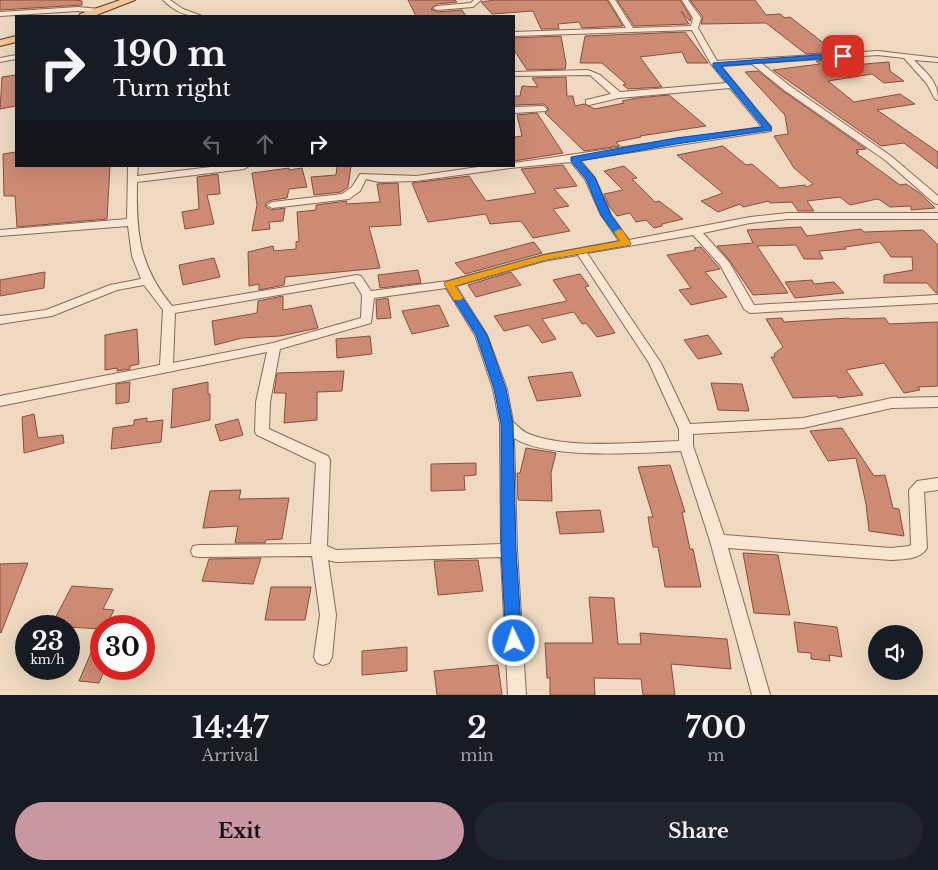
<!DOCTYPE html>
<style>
:root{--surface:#171b24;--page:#20242c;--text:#f1f3f6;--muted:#9ea1a6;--accent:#c997a1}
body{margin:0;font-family:"Libre Baskerville",serif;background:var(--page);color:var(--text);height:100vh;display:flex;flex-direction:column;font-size:19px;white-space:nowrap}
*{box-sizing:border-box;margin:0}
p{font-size:16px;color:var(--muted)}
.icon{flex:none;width:28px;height:28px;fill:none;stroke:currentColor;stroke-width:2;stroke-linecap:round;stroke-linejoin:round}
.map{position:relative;height:695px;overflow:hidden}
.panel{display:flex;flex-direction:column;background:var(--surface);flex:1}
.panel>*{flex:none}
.guide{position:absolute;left:15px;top:15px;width:500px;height:152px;border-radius:0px;box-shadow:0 5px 20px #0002;background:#171b24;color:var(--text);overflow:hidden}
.controls{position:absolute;left:868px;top:625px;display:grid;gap:10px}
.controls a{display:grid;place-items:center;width:55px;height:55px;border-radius:50%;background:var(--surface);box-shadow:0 5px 20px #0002;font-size:25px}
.speed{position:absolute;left:15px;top:615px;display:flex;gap:10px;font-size:25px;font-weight:700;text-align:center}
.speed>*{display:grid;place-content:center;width:65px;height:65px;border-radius:50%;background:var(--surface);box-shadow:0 5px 20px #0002;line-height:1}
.speed small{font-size:12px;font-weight:400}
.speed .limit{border:8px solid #d22;background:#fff;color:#111}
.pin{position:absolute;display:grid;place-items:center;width:42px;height:42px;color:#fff;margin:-21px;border-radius:10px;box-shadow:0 2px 8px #0006}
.me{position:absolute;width:55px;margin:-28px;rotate:356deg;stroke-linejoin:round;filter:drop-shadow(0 0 4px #0008)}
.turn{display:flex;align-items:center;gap:18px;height:105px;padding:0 15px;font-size:22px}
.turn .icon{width:65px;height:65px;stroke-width:2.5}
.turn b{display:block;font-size:35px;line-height:42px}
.lanes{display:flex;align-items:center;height:48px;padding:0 15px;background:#0003;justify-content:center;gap:25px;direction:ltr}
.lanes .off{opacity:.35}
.eta{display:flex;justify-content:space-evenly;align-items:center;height:85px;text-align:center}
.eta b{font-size:30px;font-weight:800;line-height:35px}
.cta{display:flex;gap:10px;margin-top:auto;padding:10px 15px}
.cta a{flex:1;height:58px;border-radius:30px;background:var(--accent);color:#111;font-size:20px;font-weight:800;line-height:58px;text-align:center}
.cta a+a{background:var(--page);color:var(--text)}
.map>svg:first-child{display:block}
.building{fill:#ce8b74;stroke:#884e3d}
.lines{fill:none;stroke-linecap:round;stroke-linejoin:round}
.minor-casing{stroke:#886957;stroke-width:2}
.primary-casing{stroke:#55382c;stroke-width:2}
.minor{fill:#f9e7d3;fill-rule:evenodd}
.primary{fill:#f4c796;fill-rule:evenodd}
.route{fill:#1a73e8;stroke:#114b97}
.slow{fill:#f59e0b}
</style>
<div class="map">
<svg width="938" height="695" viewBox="0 0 938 695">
<rect width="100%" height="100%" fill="#efd9c0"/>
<g class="building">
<polygon points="0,0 75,0 82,1 82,5 0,10"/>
<polygon points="408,0 455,0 457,2 437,4 431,9 437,12 462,10 466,16 416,16"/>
<polygon points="495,0 607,0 623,26 582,28 579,22 558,24 559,29 541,29 533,11 492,14 481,2"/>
<polygon points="617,0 680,0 691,18 690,21 681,11 689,24 634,26"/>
<polygon points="690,0 755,0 766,15 780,14 785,18 790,17 835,52 806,54 766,23 701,24 703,17"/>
<polygon points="685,32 708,63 687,63 682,52 640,57 662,87 628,89 623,85 626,84 602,63 580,63 585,36"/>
<polygon points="561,36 566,64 565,69 527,70 514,50 514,38"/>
<polygon points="845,59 853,65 889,62 890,71 904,81 884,83 872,74 828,81 854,102 900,94 915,104 877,110 938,152 938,169 904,143 881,146 773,70 820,64 816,61"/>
<polygon points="758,71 783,91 866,149 856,150 859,152 856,153 900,185 906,184 921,194 935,208 911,210 911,206 890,207 880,200 877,199 850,205 840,197 807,201 814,211 798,211 792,202 770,203 769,201 743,207 740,204 718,212 701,201 723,193 677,155 723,146 746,165 752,164 780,188 805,185 807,187 813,184 794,168 774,136 788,134 785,115 745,72"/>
<polygon points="16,75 16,106 0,109 2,77"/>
<polygon points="566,77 567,96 573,96 575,106 584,104 595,109 624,103 622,101 637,98 669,95 706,126 640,136 641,137 616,142 620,146 584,151 545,113 549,109 544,104 515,105 514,104 514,96 520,96 522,86 538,87 532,78"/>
<polygon points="537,113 563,153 514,161 514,137 522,136 517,115"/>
<polygon points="16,152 16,166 110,166 107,219 17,227 15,196 4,196 3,154"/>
<polygon points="563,165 577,186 554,189 569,206 553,209 570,231 533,238 521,221 490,224 486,214 428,222 412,183 469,176 486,201 536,193 521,169"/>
<polygon points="337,166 351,166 348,187 341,192 314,195 311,177 336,175"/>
<polygon points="624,166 637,178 632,179 655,202 659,201 683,219 662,224 662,226 654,228 646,220 636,222 630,213 617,216 609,206 604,194 623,190 604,171"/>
<polygon points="289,168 289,170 302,168 307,187 289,189 287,198 272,200 266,203 265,206 271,210 285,208 283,221 269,222 270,229 252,231 257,205 252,173"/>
<polygon points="218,174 220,194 207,195 214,224 185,229 182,212 199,209 197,177"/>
<polygon points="398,183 401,225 369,227 380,268 285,277 284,285 259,290 259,284 249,286 248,252 273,246 274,251 296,249 296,242 299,241 297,212 316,210 316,205 347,201 346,204 380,202 377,184"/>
<polygon points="801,227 807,236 861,229 864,232 923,230 938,245 938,293 936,293 927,283 884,283 884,275 913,270 912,257 891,257 880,242 845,247 846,249 819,251 823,259 804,259 796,245 757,246 788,293 753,295 730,261 717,246 753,243 747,230"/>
<polygon points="534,242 542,253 465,274 455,263"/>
<polygon points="701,247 720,269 705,272 727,297 691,305 679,290 691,288 667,255 696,250 694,248"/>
<polygon points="214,258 220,277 183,285 179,265"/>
<polygon points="418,270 421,283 380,288 378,275"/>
<polygon points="45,272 44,288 0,296 0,280"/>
<polygon points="511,272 521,285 476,297 468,285"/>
<polygon points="580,274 589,286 585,287 615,333 597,337 586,323 582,324 574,312 542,319 556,339 542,343 529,325 504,331 494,316 567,301 553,280"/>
<polygon points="812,280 814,284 834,282 844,293 795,298 785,282"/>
<polygon points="283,296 283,310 311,305 318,328 280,336 242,338 215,345 212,321 257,313 258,301"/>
<polygon points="388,298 391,318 377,319 376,300"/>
<polygon points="439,305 449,326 412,334 402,311"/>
<polygon points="782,318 784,322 849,318 850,319 885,318 889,324 938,322 938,386 918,387 920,390 904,393 884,363 846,370 863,395 838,398 837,396 793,398 771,357 775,357 774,354 783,347 766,319"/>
<polygon points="137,329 139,364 130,366 130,369 117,371 117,368 105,370 105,335"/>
<polygon points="708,335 722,354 698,359 684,340"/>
<polygon points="370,336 372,354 337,358 336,339"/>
<polygon points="344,371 342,391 317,392 317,420 284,423 286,393 274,393 277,373"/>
<polygon points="572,372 581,396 537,401 528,377"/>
<polygon points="130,382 129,402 116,404 116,384"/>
<polygon points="208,382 208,394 210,394 210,420 171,428 173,389"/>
<polygon points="711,383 742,384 749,411 718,410"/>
<polygon points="34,414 38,438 63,435 64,443 24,453 22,417"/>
<polygon points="147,418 147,422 163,420 161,442 111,449 113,428 134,425 134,420"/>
<polygon points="238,419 243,435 220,441 215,425"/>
<polygon points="842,428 874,476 885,475 893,508 899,509 904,536 869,531 866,504 856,458 828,461 810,431"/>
<polygon points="526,448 556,453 551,473 552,501 518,500 517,473 520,473"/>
<polygon points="476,463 476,475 464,476 465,490 431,491 431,464"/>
<polygon points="670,465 685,512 682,512 690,549 693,549 701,587 665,587 658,547 653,547 648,517 653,517 638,467"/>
<polygon points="241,490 239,499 289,498 282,539 266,540 265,543 235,543 238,526 203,528 210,491"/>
<polygon points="600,510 604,532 560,534 556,512"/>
<polygon points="743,553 778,555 790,615 754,613"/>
<polygon points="261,558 253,584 202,581 209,559"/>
<polygon points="478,560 483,591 438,595 434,561"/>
<polygon points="28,563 1,633 0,632 0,564"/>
<polygon points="72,586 113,589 103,609 114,610 106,626 101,626 101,669 105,669 99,683 79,681 101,629 51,626"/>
<polygon points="271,587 311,587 305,620 265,620"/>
<polygon points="589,597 614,598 618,644 641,644 640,633 727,639 731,669 671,664 675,695 643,695 641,679 594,678 595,695 550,695 550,678 547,678 545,643 593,643"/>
<polygon points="794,622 837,627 842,657 829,655 830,661 811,659 811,653 798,652"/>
<polygon points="407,647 407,671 362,675 362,651"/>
<polygon points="498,665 502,695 437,695 434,671"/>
</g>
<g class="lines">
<g class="minor-casing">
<g id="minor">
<path d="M163,0H170L183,9L202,16C186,17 174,11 163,0Z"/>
<polygon points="474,0 481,0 473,7 437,10 433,8 437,6 471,3"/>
<path d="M609,0H615L633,28L691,26L693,18L682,0H688L701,18L698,28L717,61L878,51L938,58V62L914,60C926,73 938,80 938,100L935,99L927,84L904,58L878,55L761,63L790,86L891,156L938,196V204L934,203L885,160L784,90L752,64L721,66L771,127V131L580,160L595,178L611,215L629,240L750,217L788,213H938V219H788L750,223L703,233L729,262L754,305L938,295V303L750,313L744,309L720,265L693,235L587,253L661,363L690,424L803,418L892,398L938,397V407L892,408L803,428L693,434V446L724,535L891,548L909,546L911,545L909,490L917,481L938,478V490L924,492L927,548C920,560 903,559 891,560L728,548L770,695H752L710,541L681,451C640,453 548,460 514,438L517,550L526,695H508L501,557L336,562L328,560L336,615L332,657L329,663L323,665L317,663L314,657L320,615L312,556L199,557L193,556L191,551L193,546L199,545L311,544L316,463L257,435L255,432L256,402L267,352L0,406V396L160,365L163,310L144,285L117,290L52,316L0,324V316L46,310L110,285L141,279L132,256L128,226L0,236V230L127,219L128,166H138L137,176L219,166H249L244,169L137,182C136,233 139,266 172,306L357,275L361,276L371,291L448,281L543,255L619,241L601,215L585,179L571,162L510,168L416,181L379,182L366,179L360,191L349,199L272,208L267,205L272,202L342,194L352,187L360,174L416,176L485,166H514V163L762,127L730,88L619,98L589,105L586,104V100L611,94L590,75L514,76V72L588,70L600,75L620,92L726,83L711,64L692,30L514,36V32L626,28ZM578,255L649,363L679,429V441C636,442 569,450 529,434C523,432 518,426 513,422L507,389L487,335L456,286L544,261ZM354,282L362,295L361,318L273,343L173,363L175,313ZM446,288L475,335L493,389L500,424L501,544L336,550L327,546L330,460L328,456L269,429L270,402L280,349L371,323L374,298Z"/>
<polygon points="78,7 100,9 104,11 100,13 78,11 0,16 0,12"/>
<polygon points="16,55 16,59 0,62 0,58"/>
<polygon points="543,106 547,109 546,111 514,113 514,107"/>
</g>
</g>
<g class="primary-casing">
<g id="primary">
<polygon points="120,0 135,0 94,16 79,16 80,14"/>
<polygon points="16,36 16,42 0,46 0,40"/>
</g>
</g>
<use href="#minor" class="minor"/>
<use href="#primary" class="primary"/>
</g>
<polygon class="route" points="843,53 845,54 845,57 721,66 771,127 771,130 676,144 580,161 595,178 611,215 631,243 630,245 545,260 455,286 487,335 506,389 513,424 516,550 522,641 520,646 514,648 509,646 506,641 501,550 501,424 494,389 476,335 444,284 445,282 544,255 620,241 601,215 586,179 571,161 571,157 676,138 763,127 713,66 713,63"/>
<polygon class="slow" points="619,229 622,230 631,243 630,245 545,260 455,286 463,298 461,300 454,300 444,284 445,282 544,255 620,241 614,232"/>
</svg>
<div class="controls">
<a><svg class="icon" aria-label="sound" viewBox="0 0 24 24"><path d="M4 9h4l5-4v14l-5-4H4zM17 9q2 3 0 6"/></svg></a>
</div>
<div class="speed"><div>23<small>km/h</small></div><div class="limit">30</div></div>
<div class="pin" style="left:843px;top:56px;background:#d93025"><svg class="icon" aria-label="arrive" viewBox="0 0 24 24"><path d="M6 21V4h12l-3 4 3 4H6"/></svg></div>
<svg class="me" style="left:514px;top:641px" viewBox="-20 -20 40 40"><circle r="17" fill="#1a73e8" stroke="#fff" stroke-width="3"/><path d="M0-11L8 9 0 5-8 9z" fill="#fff"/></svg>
<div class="guide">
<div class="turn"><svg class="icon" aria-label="right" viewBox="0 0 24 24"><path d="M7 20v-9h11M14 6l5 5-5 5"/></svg><div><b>190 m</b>Turn right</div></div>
<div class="lanes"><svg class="icon off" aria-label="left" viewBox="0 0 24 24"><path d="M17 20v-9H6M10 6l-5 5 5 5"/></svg><svg class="icon off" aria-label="ahead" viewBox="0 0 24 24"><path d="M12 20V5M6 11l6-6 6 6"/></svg><svg class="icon" aria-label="right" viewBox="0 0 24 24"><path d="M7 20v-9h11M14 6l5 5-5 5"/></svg></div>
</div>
</div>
<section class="panel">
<div class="eta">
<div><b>14:47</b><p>Arrival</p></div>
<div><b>2</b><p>min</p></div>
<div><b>700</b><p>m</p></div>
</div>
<div class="cta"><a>Exit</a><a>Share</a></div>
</section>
